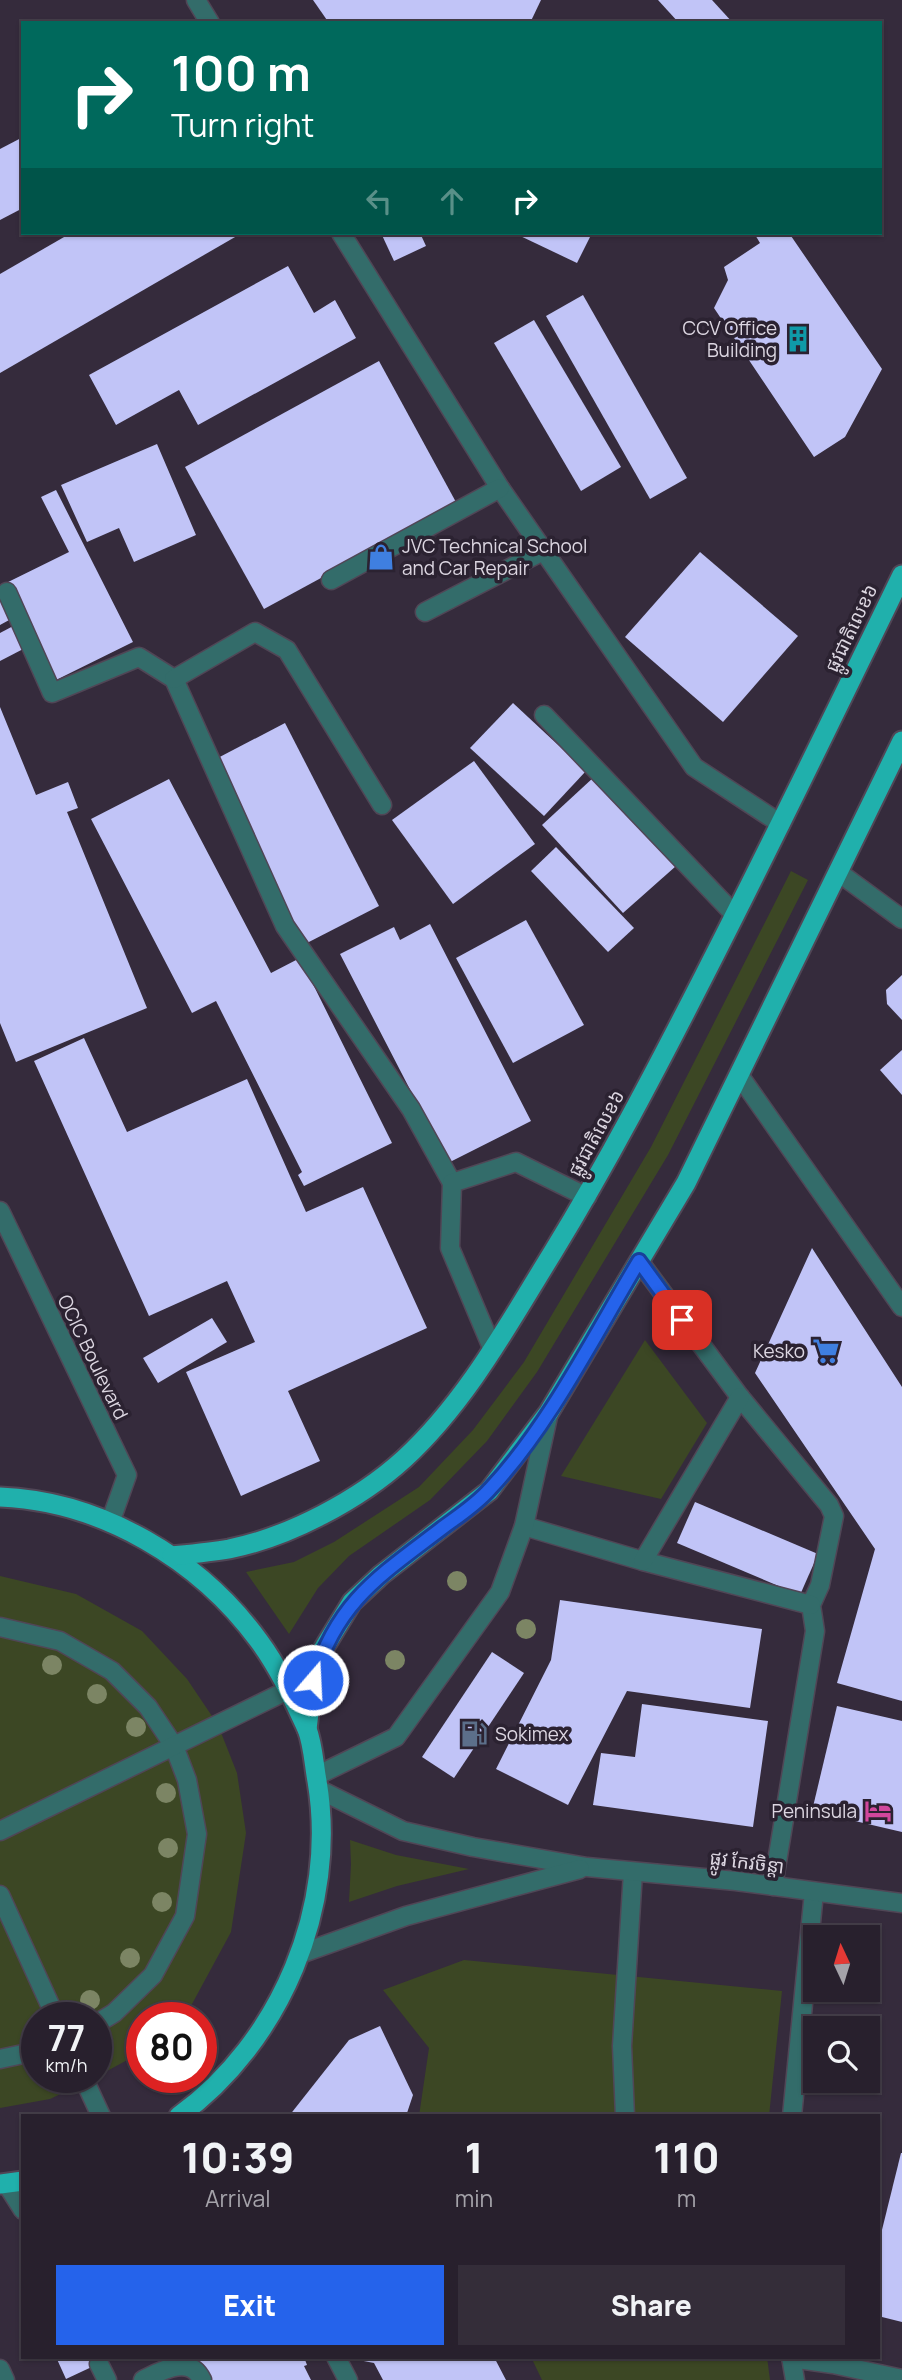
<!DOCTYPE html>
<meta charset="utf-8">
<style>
:root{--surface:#28202d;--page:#342d39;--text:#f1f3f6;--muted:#a5a3aa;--line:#443e49;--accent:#2563eb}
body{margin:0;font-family:Manrope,"Noto Sans Khmer",sans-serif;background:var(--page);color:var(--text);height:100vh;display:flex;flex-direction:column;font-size:26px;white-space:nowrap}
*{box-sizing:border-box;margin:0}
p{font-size:23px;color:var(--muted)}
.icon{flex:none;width:38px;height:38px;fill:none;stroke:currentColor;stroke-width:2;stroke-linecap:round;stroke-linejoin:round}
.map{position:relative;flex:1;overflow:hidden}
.panel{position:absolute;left:21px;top:2114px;width:859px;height:245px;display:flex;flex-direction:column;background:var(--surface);border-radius:0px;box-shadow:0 2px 5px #0004,0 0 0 2px var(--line)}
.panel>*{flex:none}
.guide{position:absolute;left:21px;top:21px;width:861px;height:214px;border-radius:0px;box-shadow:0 2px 5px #0004,0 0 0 2px var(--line);background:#00695c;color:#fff;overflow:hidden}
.needle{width:46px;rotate:356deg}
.buttons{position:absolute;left:803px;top:1925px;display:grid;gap:14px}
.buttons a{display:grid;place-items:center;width:77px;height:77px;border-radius:0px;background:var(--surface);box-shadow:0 2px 5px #0004,0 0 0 2px var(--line);font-size:35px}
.speed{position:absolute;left:21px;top:2002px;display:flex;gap:14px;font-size:35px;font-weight:700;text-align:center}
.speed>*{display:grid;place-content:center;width:91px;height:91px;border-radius:50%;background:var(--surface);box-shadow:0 2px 5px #0004,0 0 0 2px var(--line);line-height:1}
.speed small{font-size:18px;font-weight:400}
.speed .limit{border:10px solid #d22;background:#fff;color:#111}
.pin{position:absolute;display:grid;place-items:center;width:60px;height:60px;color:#fff;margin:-30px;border-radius:14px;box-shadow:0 4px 10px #0006}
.me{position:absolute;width:77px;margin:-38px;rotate:19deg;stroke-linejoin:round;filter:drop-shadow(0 0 5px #0008)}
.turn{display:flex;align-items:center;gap:24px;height:147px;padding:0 35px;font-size:32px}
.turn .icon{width:91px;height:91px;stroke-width:2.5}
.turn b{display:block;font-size:49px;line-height:60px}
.lanes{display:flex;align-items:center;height:66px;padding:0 35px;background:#0003;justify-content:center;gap:35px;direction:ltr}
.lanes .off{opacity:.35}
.eta{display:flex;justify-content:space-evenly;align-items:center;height:119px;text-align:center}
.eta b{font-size:42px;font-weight:800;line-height:49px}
.cta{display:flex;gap:14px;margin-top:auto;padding:14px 35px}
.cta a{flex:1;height:80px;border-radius:0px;background:var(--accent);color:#fff;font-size:28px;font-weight:800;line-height:80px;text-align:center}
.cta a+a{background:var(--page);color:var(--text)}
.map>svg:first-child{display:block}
.green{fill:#3c4724}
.building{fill:#c1c4f7}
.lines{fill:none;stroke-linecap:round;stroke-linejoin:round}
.service-casing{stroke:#504656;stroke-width:21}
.pedestrian-casing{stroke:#504656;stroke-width:21}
.minor-casing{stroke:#504656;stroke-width:21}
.tertiary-casing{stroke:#504656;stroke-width:21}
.trunk-casing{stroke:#504656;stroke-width:23}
.service{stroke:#336c6a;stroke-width:18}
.pedestrian{stroke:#336c6a;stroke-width:18}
.minor{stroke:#336c6a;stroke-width:18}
.tertiary{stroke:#336c6a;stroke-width:18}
.trunk{stroke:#20b0ac;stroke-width:19}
.tree{fill:#7c8564}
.route-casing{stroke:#184099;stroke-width:18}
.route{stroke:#2563eb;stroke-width:12}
.labels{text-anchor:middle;stroke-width:7;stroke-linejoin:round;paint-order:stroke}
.poi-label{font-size:19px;fill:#dcd6e1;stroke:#2b2231;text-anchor:end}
.street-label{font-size:19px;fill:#dcd6e1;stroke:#2b2231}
</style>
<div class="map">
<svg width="902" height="2380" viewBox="0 0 902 2380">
<rect width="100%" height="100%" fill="#352b3c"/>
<g class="green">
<polygon points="791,871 808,880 668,1155 537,1372 487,1441 430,1500 349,1556 318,1588 289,1634 246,1572 294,1562 334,1542 419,1487 473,1430 524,1362 651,1147"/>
<polygon points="645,1340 707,1423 661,1499 561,1476"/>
<polygon points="0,1576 76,1594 142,1631 187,1679 218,1725 237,1773 246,1833 231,1932 192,2004 179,2018 142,2018 142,2052 96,2077 96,2018 37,2018 37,2077 96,2077 50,2099 0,2108"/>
<polygon points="350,1840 396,1855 469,1869 397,1886 349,1902 351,1864"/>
<polygon points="464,1960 782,1991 769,2116 419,2116 429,2048 383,1990"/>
<polygon points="531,2357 767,2357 770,2380 542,2380"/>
</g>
<g class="building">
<polygon points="313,0 541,0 530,23 329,23"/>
<polygon points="658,0 712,0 733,23 679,23"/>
<polygon points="23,137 23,208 0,220 0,149"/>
<polygon points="71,233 242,233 0,373 0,274"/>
<polygon points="381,233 420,233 426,246 394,261"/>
<polygon points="514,233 592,233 577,263"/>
<polygon points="754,233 789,233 882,369 845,437 814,457 714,308 728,280 724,267 760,243"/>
<polygon points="288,266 314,313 335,300 356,338 198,425 179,390 116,425 89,375"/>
<polygon points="583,295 687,478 650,499 546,316"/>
<polygon points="534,320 621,467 581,491 494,343"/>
<polygon points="379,361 457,504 264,609 185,467"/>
<polygon points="157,444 196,535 134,562 119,528 87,542 61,485"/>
<polygon points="56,490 133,642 56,680 22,613 0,625 0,586 69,552 41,497"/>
<polygon points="700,552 798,636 723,722 625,637"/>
<polygon points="17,624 29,646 0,661 0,633"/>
<polygon points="513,703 586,771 544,816 470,748"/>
<polygon points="0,707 36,795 68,782 78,808 67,812 147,1008 16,1062 0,1023"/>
<polygon points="285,723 379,906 305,944 212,761"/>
<polygon points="474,761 535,844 453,904 392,820"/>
<polygon points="594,777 676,866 623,913 542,825"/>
<polygon points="169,779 271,973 300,958 392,1143 304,1186 298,1175 302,1172 216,1001 192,1013 91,819"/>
<polygon points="556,847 634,928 608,952 531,871"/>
<polygon points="526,920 584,1025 513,1063 456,958"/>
<polygon points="430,924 531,1121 448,1163 340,954 394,927 400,940"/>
<polygon points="902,975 902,1020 887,1004 886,990"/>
<polygon points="84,1038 127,1132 247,1079 306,1212 363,1187 427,1328 288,1391 320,1461 241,1496 186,1372 255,1342 227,1281 149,1316 34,1061"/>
<polygon points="902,1050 902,1095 880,1070"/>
<polygon points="812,1248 902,1387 902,1701 837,1683 875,1549 755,1373"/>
<polygon points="212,1318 227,1342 158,1383 143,1358"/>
<polygon points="695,1502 818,1554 800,1595 677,1543"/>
<polygon points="560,1600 762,1629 750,1708 627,1691 568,1805 496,1769 551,1660"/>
<polygon points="492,1652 524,1673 454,1778 422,1757"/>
<polygon points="642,1704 768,1721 753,1827 593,1805 601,1753 635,1757"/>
<polygon points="837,1706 902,1721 902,1832 812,1811"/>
<polygon points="380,2026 413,2095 406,2116 289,2116 349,2040"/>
<polygon points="901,2153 902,2153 902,2322 878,2316 878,2246"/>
<polygon points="56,2357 113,2357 66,2379"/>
<polygon points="194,2357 304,2357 307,2365 304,2366 311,2380 204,2380"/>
<polygon points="343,2357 494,2357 506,2380 383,2380 374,2363"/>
</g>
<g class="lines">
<g class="service-casing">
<g id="service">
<polyline points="196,0 210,23"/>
<polyline points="341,233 500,488 694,767 781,824"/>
<polyline points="331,580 500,488"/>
<polyline points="7,592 52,693 139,657 174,679 285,926 411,1109 452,1183"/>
<polyline points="425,612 543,551"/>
<polyline points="174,679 255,632 287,650 382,805"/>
<polyline points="544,715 735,915"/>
<polyline points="838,872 902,919"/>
<polyline points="739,1075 902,1307"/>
<polyline points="639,1261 740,1397 829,1505 834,1516 820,1585 811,1605 815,1631 773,1886"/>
<polyline points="493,1350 450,1248 452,1183 516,1162 587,1197"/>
<polyline points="524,1526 643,1561 811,1605"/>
<polyline points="643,1561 740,1397"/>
<polyline points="625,2116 622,2046 633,1872"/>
<polyline points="6,2183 23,2210"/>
<polyline points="336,2357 348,2380"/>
<polyline points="791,2358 833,2364 902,2379"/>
<polyline points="99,2364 107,2380"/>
<path d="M143,2380C161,2371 190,2354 202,2380"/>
</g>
</g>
<g class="pedestrian-casing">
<g id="pedestrian">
<polyline points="0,1627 60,1641 112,1671 148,1707 174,1746 187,1780 197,1834 185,1916 153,1975 114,2013 96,2024"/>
<polyline points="0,1831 288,1690"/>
<polyline points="0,1895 56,2018"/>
<polyline points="0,2059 37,2051"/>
<polyline points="83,2077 101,2116"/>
</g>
</g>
<g class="minor-casing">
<g id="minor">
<polyline points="316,1776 396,1737 500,1592 524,1526 549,1412"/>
<polyline points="792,2116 814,1892"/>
<polyline points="791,2357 795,2380"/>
</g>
</g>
<g class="tertiary-casing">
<g id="tertiary">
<polyline points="0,1211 127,1475 110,1523"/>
<polyline points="318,1789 403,1831 473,1847 587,1867 736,1881 902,1903"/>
<polyline points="300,1954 406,1916 580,1869"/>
<polyline points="0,2369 5,2380"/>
</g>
</g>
<g class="trunk-casing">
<g id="trunk">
<path d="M0,1497C102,1501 200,1560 259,1641C279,1668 293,1699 307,1729C313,1744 314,1765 317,1781C338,1906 281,2042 179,2116"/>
<path d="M172,1556C191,1554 211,1552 229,1549C289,1537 359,1500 404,1459C467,1401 509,1323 553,1252C608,1162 656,1070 704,976C772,843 837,709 902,575"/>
<polyline points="307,1729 313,1680 322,1651 352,1602 381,1575 489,1491 549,1412 686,1183 902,741"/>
<polyline points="0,2184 23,2181"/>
</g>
</g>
<use href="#service" class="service"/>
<use href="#pedestrian" class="pedestrian"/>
<use href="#minor" class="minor"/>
<use href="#tertiary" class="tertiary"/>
<use href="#trunk" class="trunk"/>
</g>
<g class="tree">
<circle cx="457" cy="1581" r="10"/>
<circle cx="526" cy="1629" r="10"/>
<circle cx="395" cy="1660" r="10"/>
<circle cx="52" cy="1665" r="10"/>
<circle cx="97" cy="1694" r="10"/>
<circle cx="136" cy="1727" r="10"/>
<circle cx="166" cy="1793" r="10"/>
<circle cx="168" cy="1848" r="10"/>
<circle cx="162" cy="1902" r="10"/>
<circle cx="130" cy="1958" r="10"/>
<circle cx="90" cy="2000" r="10"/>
</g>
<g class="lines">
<g class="route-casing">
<path id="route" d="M313,1680C338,1601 378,1577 441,1529C457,1517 476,1505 490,1489C549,1426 594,1336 639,1261L682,1320"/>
</g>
<use href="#route" class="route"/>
</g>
<defs>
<g id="building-bare" transform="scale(2.1)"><path d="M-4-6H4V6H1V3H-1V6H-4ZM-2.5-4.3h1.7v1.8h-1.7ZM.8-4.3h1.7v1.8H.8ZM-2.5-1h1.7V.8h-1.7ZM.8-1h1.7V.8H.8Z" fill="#0f9aa8" stroke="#2b2231" stroke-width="2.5" paint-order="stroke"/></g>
<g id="shop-bare" transform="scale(2.1)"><path d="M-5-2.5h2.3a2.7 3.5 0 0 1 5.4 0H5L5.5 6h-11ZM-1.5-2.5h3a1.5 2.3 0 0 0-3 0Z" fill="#3f7fe0" stroke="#2b2231" stroke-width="2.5" paint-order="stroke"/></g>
<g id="supermarket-bare" transform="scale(2.1)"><path d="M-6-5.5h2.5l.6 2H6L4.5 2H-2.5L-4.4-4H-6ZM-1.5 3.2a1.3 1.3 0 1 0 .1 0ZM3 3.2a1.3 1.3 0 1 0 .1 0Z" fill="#3f7fe0" stroke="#2b2231" stroke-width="2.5" paint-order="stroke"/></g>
<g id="fuel-bare" transform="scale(2.1)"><path d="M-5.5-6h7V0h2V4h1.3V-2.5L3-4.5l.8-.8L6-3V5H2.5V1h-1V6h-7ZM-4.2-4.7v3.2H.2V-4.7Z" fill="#5c6f8a" stroke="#2b2231" stroke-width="2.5" paint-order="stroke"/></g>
<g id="hotel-bare" transform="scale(2.1)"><path d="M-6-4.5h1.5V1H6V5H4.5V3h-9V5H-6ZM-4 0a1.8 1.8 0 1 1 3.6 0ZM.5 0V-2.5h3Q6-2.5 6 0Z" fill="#d1479c" stroke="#2b2231" stroke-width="2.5" paint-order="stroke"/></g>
</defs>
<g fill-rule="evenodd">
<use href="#building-bare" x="798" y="339"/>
<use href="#shop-bare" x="381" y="557"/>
<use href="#supermarket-bare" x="826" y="1351"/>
<use href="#fuel-bare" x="474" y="1734"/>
<use href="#hotel-bare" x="878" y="1811"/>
</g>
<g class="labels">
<g class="poi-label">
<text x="777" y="335">CCV Office<tspan x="777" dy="22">Building</tspan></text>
<text x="402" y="553" text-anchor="start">JVC Technical School<tspan x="402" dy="22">and Car Repair</tspan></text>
<text x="805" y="1358">Kesko</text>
<text x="495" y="1741" text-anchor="start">Sokimex</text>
<text x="857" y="1818">Peninsula</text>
</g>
<g class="street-label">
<text transform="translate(851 628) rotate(-64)" y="7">ផ្លូវជាតិលេខ៦</text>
<text transform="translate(596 1133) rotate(-61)" y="7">ផ្លូវជាតិលេខ៦</text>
<text transform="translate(93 1357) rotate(64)" y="7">OCIC Boulevard</text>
<text transform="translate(747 1862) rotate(7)" y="7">ផ្លូវ កែវចិន្តា</text>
</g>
</g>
</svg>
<div class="buttons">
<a><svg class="needle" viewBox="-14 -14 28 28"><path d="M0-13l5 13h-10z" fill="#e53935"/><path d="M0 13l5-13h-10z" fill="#a5a3aa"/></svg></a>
<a><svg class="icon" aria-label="search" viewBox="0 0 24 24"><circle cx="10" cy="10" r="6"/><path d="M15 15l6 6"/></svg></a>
</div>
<div class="speed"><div>77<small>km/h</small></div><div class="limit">80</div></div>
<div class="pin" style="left:682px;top:1320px;background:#d93025"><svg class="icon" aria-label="arrive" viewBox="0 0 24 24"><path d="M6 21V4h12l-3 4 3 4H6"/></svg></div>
<svg class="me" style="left:313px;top:1680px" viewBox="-20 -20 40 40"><circle r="17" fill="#2563eb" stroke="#fff" stroke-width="3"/><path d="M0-11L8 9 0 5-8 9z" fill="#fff"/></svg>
<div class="guide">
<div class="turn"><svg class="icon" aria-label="right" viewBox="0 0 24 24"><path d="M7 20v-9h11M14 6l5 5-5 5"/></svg><div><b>100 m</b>Turn right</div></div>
<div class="lanes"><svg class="icon off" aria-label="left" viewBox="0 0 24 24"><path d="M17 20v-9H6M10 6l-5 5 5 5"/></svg><svg class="icon off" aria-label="ahead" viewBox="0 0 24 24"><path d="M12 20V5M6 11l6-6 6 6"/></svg><svg class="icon" aria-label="right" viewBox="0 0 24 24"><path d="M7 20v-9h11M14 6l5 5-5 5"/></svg></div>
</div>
<section class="panel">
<div class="eta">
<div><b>10:39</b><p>Arrival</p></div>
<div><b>1</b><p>min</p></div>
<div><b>110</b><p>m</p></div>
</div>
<div class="cta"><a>Exit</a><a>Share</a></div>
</section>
</div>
